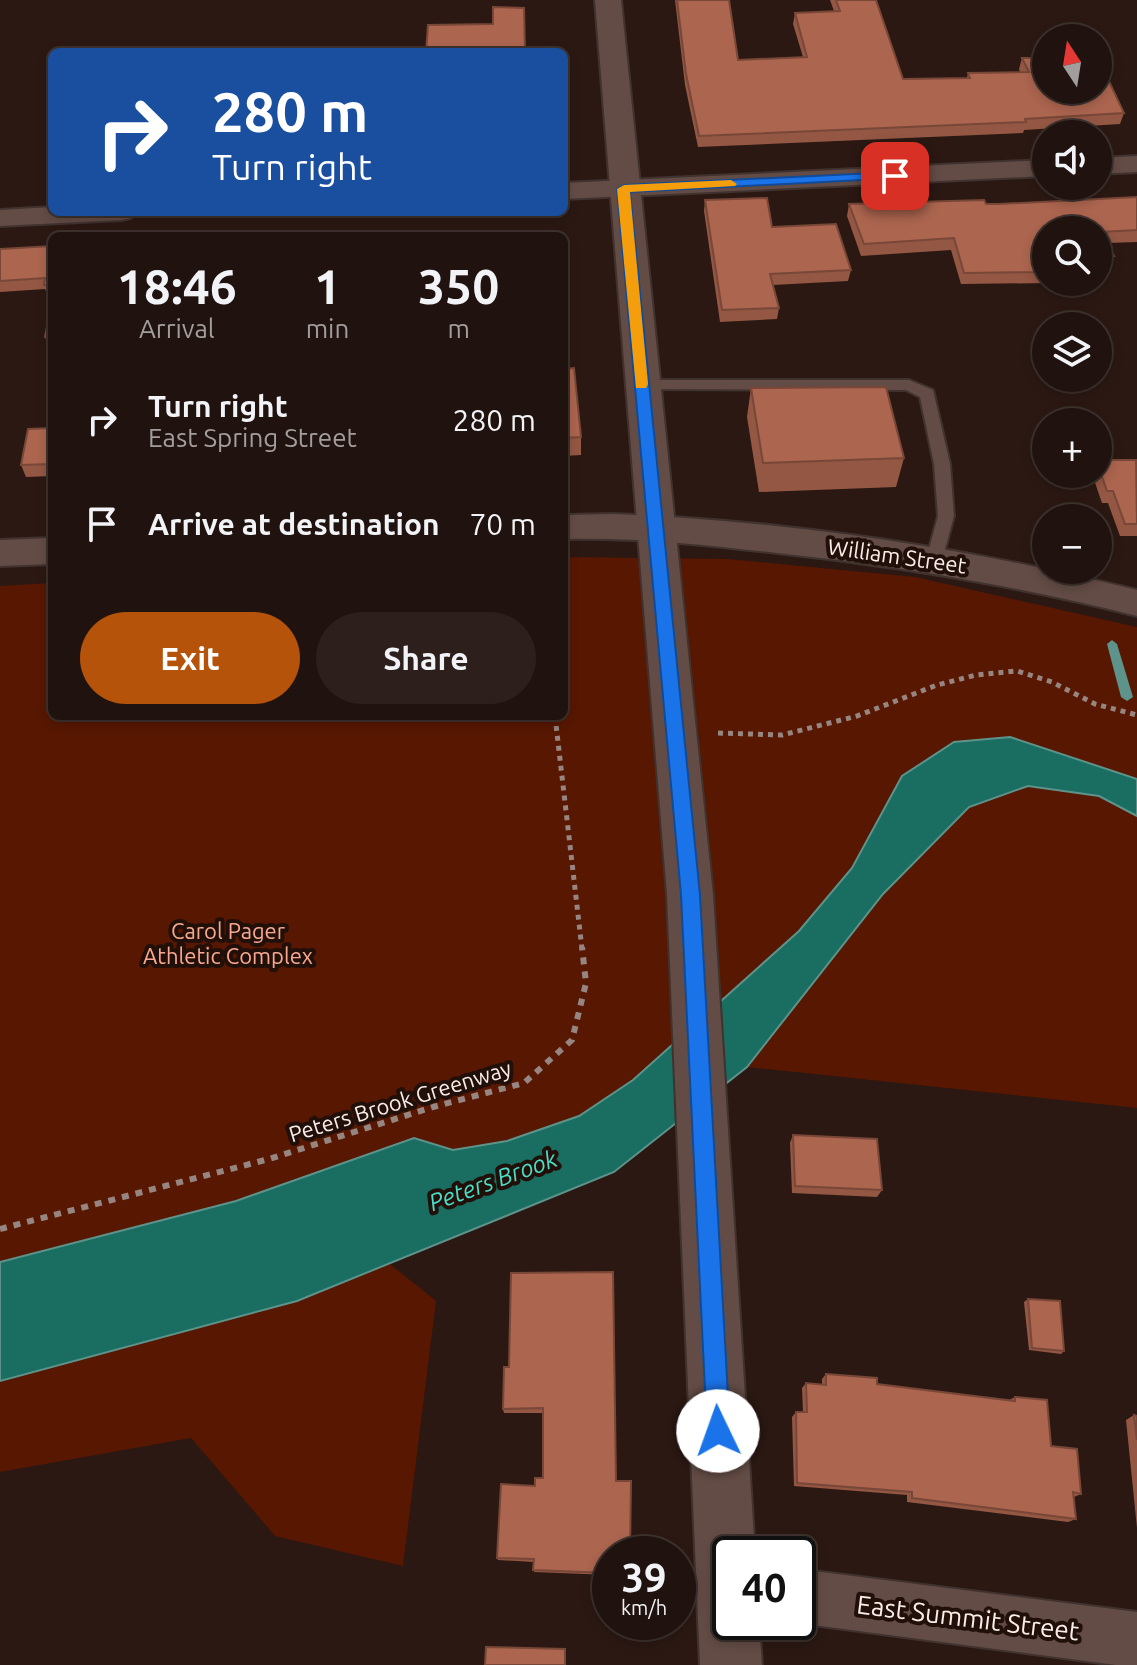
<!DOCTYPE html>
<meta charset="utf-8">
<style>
:root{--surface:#20120e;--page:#2d201c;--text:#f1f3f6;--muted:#a29e9e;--line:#3d322e;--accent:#b45309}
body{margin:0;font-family:Ubuntu,sans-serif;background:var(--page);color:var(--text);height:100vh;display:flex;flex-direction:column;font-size:30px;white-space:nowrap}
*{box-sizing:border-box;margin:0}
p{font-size:26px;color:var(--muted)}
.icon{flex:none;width:44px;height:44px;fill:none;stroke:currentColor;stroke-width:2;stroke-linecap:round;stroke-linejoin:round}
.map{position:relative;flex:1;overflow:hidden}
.drawer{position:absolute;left:48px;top:232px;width:520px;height:488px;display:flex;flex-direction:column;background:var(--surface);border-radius:12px;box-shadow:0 4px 12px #0003,0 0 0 2px var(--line)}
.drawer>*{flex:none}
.top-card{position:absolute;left:48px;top:48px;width:520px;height:168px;border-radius:12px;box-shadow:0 4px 12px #0003,0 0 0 2px var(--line);background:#1a4fa0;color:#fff;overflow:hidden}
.needle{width:52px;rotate:348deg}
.controls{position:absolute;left:1032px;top:24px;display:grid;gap:16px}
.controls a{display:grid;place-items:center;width:80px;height:80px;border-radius:50%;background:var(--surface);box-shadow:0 4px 12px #0003,0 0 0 2px var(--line);font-size:40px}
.speed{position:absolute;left:592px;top:1536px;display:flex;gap:16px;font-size:40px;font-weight:700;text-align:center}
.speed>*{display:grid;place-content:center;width:104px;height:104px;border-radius:50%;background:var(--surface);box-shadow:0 4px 12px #0003,0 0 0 2px var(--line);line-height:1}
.speed small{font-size:20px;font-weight:400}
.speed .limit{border:4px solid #111;border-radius:12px;background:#fff;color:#111}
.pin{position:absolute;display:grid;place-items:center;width:68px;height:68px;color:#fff;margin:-34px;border-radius:16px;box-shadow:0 4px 12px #0006}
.me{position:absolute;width:88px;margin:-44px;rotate:357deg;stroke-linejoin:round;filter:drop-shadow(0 0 6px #0008)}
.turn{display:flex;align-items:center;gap:28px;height:168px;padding:0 32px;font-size:36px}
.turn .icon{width:104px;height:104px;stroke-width:2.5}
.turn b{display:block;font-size:56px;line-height:68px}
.eta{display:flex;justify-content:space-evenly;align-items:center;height:136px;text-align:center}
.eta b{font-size:48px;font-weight:700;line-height:56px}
.button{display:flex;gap:16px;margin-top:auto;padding:16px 32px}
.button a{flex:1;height:92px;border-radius:48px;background:var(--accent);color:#fff;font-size:32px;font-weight:700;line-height:92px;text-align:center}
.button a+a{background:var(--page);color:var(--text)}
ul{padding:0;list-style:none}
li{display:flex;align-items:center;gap:24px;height:104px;padding:0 32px}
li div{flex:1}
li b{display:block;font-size:30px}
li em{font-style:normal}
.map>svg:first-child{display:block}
.green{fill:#571701}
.water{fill:#1a6d61;stroke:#5d938a;stroke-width:2}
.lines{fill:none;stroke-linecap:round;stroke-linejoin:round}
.stream{fill:#5d938a;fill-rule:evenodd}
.service-casing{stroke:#40322f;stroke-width:4}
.minor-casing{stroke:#40322f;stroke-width:4}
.tertiary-casing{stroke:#40322f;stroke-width:4}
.path-far1{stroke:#968580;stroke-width:5;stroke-dasharray:5 5;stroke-linecap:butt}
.path{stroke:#968580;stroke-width:6;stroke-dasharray:7 7;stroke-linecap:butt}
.service{fill:#634c45;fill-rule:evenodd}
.minor{fill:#634c45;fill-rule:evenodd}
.tertiary{fill:#634c45;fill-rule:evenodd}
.wall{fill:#945744}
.building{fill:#ac654f;stroke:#784737;stroke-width:2}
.route{fill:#1a73e8;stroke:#114b97;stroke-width:2}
.slow{fill:#f59e0b}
.labels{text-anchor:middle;stroke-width:8;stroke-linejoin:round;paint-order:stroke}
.street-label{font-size:22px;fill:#faece8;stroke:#210f09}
.park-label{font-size:22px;fill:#faa990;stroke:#210f09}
.water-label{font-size:24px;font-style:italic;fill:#4adec7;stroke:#210f09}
.near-street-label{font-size:26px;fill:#faece8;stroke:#210f09}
</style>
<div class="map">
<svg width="1137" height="1665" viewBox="0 0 1137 1665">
<rect width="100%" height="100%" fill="#2b1812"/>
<g class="green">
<polygon points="564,557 728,559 915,577 1137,627 1137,779 1010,737 902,776 852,868 799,931 633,1080 579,1116 507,1141 453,1150 414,1138 289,1183 436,1301 403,1566 275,1536 191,1438 0,1472 0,586 52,583 52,716 564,716"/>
<polygon points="1028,786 1099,796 1137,816 1137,1108 747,1067 883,894 969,807"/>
</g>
<polygon class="water" points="1010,737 1137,779 1137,816 1099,796 1028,786 969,807 883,894 747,1067 614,1172 297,1301 0,1381 0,1262 236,1201 414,1138 453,1150 507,1141 579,1116 633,1080 799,931 852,868 902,776 954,742"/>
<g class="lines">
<polygon class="stream" points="1112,640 1117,644 1133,697 1127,701 1121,697 1107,644"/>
<g class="service-casing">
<polygon id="service" points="641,380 909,380 933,390 950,464 954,516 941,564 929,564 926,560 938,516 934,464 920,397 906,390 635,389 635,381"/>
</g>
<g class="minor-casing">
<g id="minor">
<polygon points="1137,156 1137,172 1098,174 1098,158"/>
<polygon points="1046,160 1046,176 564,199 564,183"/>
<polygon points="52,207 52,212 135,212 131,218 121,220 0,226 0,210"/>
<path d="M614,514C790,521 968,548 1137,590V616C1018,586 899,566 777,553C706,545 635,537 564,539V515Z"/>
<polygon points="52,538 52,564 0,566 0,540"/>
<polygon points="798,1569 1137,1612 1137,1665 1116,1665 798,1623 795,1622 798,1622"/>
</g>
</g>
<g class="tertiary-casing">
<polygon id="tertiary" points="595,0 621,0 713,895 755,1554 730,1554 730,1622 759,1622 762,1665 700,1665 667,895"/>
</g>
<g class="path-far1">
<polyline points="555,716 582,949"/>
<polyline points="718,733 782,735 857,716 937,685 976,675 1017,671 1052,682 1095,704 1137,715"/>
</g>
<polyline class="path" points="0,1229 269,1159 433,1107 524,1083 572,1040 586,983 582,947"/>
<use href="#service" class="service"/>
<use href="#minor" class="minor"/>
<use href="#tertiary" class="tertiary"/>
</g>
<g class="wall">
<polygon points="675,0 729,0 738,60 803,57 793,24 795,13 834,11 830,0 876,0 903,79 967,78 968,73 1020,72 1019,69 1022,58 1124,113 1120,124 1024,130 1023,133 698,147 685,85"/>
<polygon points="1137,197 1137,242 1107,243 1114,256 1109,267 1098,268 1098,230 1046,230 1046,282 1049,282 1049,283 961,284 951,250 861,256 847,216 849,204 999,204"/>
<polygon points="705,200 772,227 851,270 848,281 773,285 779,308 777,319 720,322 704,211"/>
<polygon points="52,246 52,296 48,296 45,289 0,292 0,249"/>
<polygon points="52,300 52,348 49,348 45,337"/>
<polygon points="564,369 581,437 581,455 564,456"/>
<polygon points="751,388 904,458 896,487 759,492 747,417"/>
<polygon points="52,428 52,476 26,477 21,465"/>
<polygon points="1098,460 1137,462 1137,536 1120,536 1108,503 1102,503 1092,474 1098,474"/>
<polygon points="793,1135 882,1190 877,1197 792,1193 790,1143"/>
<polygon points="511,1273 610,1554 610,1575 534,1572 534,1562 498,1560 497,1558 535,1486 543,1478 543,1413 504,1413 503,1409 509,1367"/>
<polygon points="1028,1299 1064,1351 1061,1354 1029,1350 1024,1302"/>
<polygon points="826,1374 877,1384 1009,1400 1015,1397 1051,1446 1081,1494 1074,1497 1076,1519 1068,1522 907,1502 907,1495 794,1486 792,1417 796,1412 803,1412 802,1388 806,1383 822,1385 822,1379"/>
<polygon points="1134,1415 1137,1416 1137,1528 1126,1420"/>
</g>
<g class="building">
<polygon points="677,0 729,0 738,60 807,57 795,13 840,11 836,0 876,0 903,79 970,78 968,73 1029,72 1022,58 1046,58 1046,90 1098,90 1098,58 1124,113 1025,119 1026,122 699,136 686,74"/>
<polygon points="493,7 524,8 525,52 426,52 428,25 493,24"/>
<polygon points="1137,197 1137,230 1101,232 1114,256 1098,256 1098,230 1046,230 1046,272 964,273 954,238 864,244 849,204 984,200 986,204 999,204"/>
<polygon points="767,198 772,227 836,224 851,270 770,274 779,308 722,310 705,200"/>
<polygon points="304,234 304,236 264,236"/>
<polygon points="52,246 52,285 44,285 45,278 0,281 0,249"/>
<polygon points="52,300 52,337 45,337"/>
<polygon points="574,368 581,437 564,438 564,369"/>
<polygon points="886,387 904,458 763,463 751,388"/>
<polygon points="52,428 52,464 21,465 28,429"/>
<polygon points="1098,460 1136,460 1137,524 1125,524 1113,491 1107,491 1098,465"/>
<polygon points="793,1135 877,1139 882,1190 795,1186"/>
<polygon points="613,1272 616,1481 631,1481 630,1554 610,1554 610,1573 533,1570 534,1559 497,1558 501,1484 535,1486 535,1478 543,1478 543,1408 503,1409 504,1367 509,1367 511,1273"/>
<polygon points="1028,1299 1060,1301 1064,1351 1032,1348"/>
<polygon points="826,1374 877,1378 877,1384 1015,1401 1015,1397 1047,1400 1051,1446 1077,1449 1081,1494 1073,1492 1076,1519 912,1498 912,1492 797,1483 796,1412 807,1412 806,1383 826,1385"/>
<polygon points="1134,1415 1137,1416 1137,1440"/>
<polygon points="486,1647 565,1649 565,1665 485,1665"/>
</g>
<polygon class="route" points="895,172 901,176 899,178 630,192 700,895 730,1431 727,1439 718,1443 710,1439 707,1431 681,895 617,189 624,185"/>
<polygon class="slow" points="731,180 737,184 735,186 630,192 648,384 646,388 636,388 617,189 624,185"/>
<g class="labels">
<g class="street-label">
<text transform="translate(897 556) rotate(8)" y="8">William Street</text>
<text transform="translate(400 1101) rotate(-17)" y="8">Peters Brook Greenway</text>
</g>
<g class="park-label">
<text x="228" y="939">Carol Pager<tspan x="228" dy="25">Athletic Complex</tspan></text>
</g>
<g class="water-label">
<text transform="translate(493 1181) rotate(-20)" y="8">Peters Brook</text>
</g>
<g class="near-street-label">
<text transform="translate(968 1618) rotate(7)" y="9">East Summit Street</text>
</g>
</g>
</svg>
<div class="controls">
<a><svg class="needle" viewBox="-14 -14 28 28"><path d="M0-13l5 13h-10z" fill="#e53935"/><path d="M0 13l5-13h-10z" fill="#a29e9e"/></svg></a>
<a><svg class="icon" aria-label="sound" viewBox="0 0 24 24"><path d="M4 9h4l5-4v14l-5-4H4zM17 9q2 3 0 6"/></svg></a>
<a><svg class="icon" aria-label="search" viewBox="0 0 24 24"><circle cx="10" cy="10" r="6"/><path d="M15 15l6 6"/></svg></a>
<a><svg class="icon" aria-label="layers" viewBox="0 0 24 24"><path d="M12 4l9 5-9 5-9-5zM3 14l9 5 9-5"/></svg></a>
<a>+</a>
<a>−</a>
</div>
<div class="speed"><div>39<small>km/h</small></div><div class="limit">40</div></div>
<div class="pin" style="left:895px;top:176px;background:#d93025"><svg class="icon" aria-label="arrive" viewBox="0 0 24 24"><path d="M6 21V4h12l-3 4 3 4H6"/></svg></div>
<svg class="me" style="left:718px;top:1431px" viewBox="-20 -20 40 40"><circle r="19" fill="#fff"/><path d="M0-13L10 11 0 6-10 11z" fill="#1a73e8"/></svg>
<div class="top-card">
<div class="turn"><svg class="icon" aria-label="right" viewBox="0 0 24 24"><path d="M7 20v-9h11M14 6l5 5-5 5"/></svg><div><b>280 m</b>Turn right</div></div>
</div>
<section class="drawer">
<div class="eta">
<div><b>18:46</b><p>Arrival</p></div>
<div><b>1</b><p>min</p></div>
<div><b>350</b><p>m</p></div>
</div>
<ul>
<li><svg class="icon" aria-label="right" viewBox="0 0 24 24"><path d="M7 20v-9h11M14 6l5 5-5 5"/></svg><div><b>Turn right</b><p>East Spring Street</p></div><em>280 m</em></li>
<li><svg class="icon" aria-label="arrive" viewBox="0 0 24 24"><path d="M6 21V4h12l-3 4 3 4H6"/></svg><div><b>Arrive at destination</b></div><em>70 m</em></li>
</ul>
<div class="button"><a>Exit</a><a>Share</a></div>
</section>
</div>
